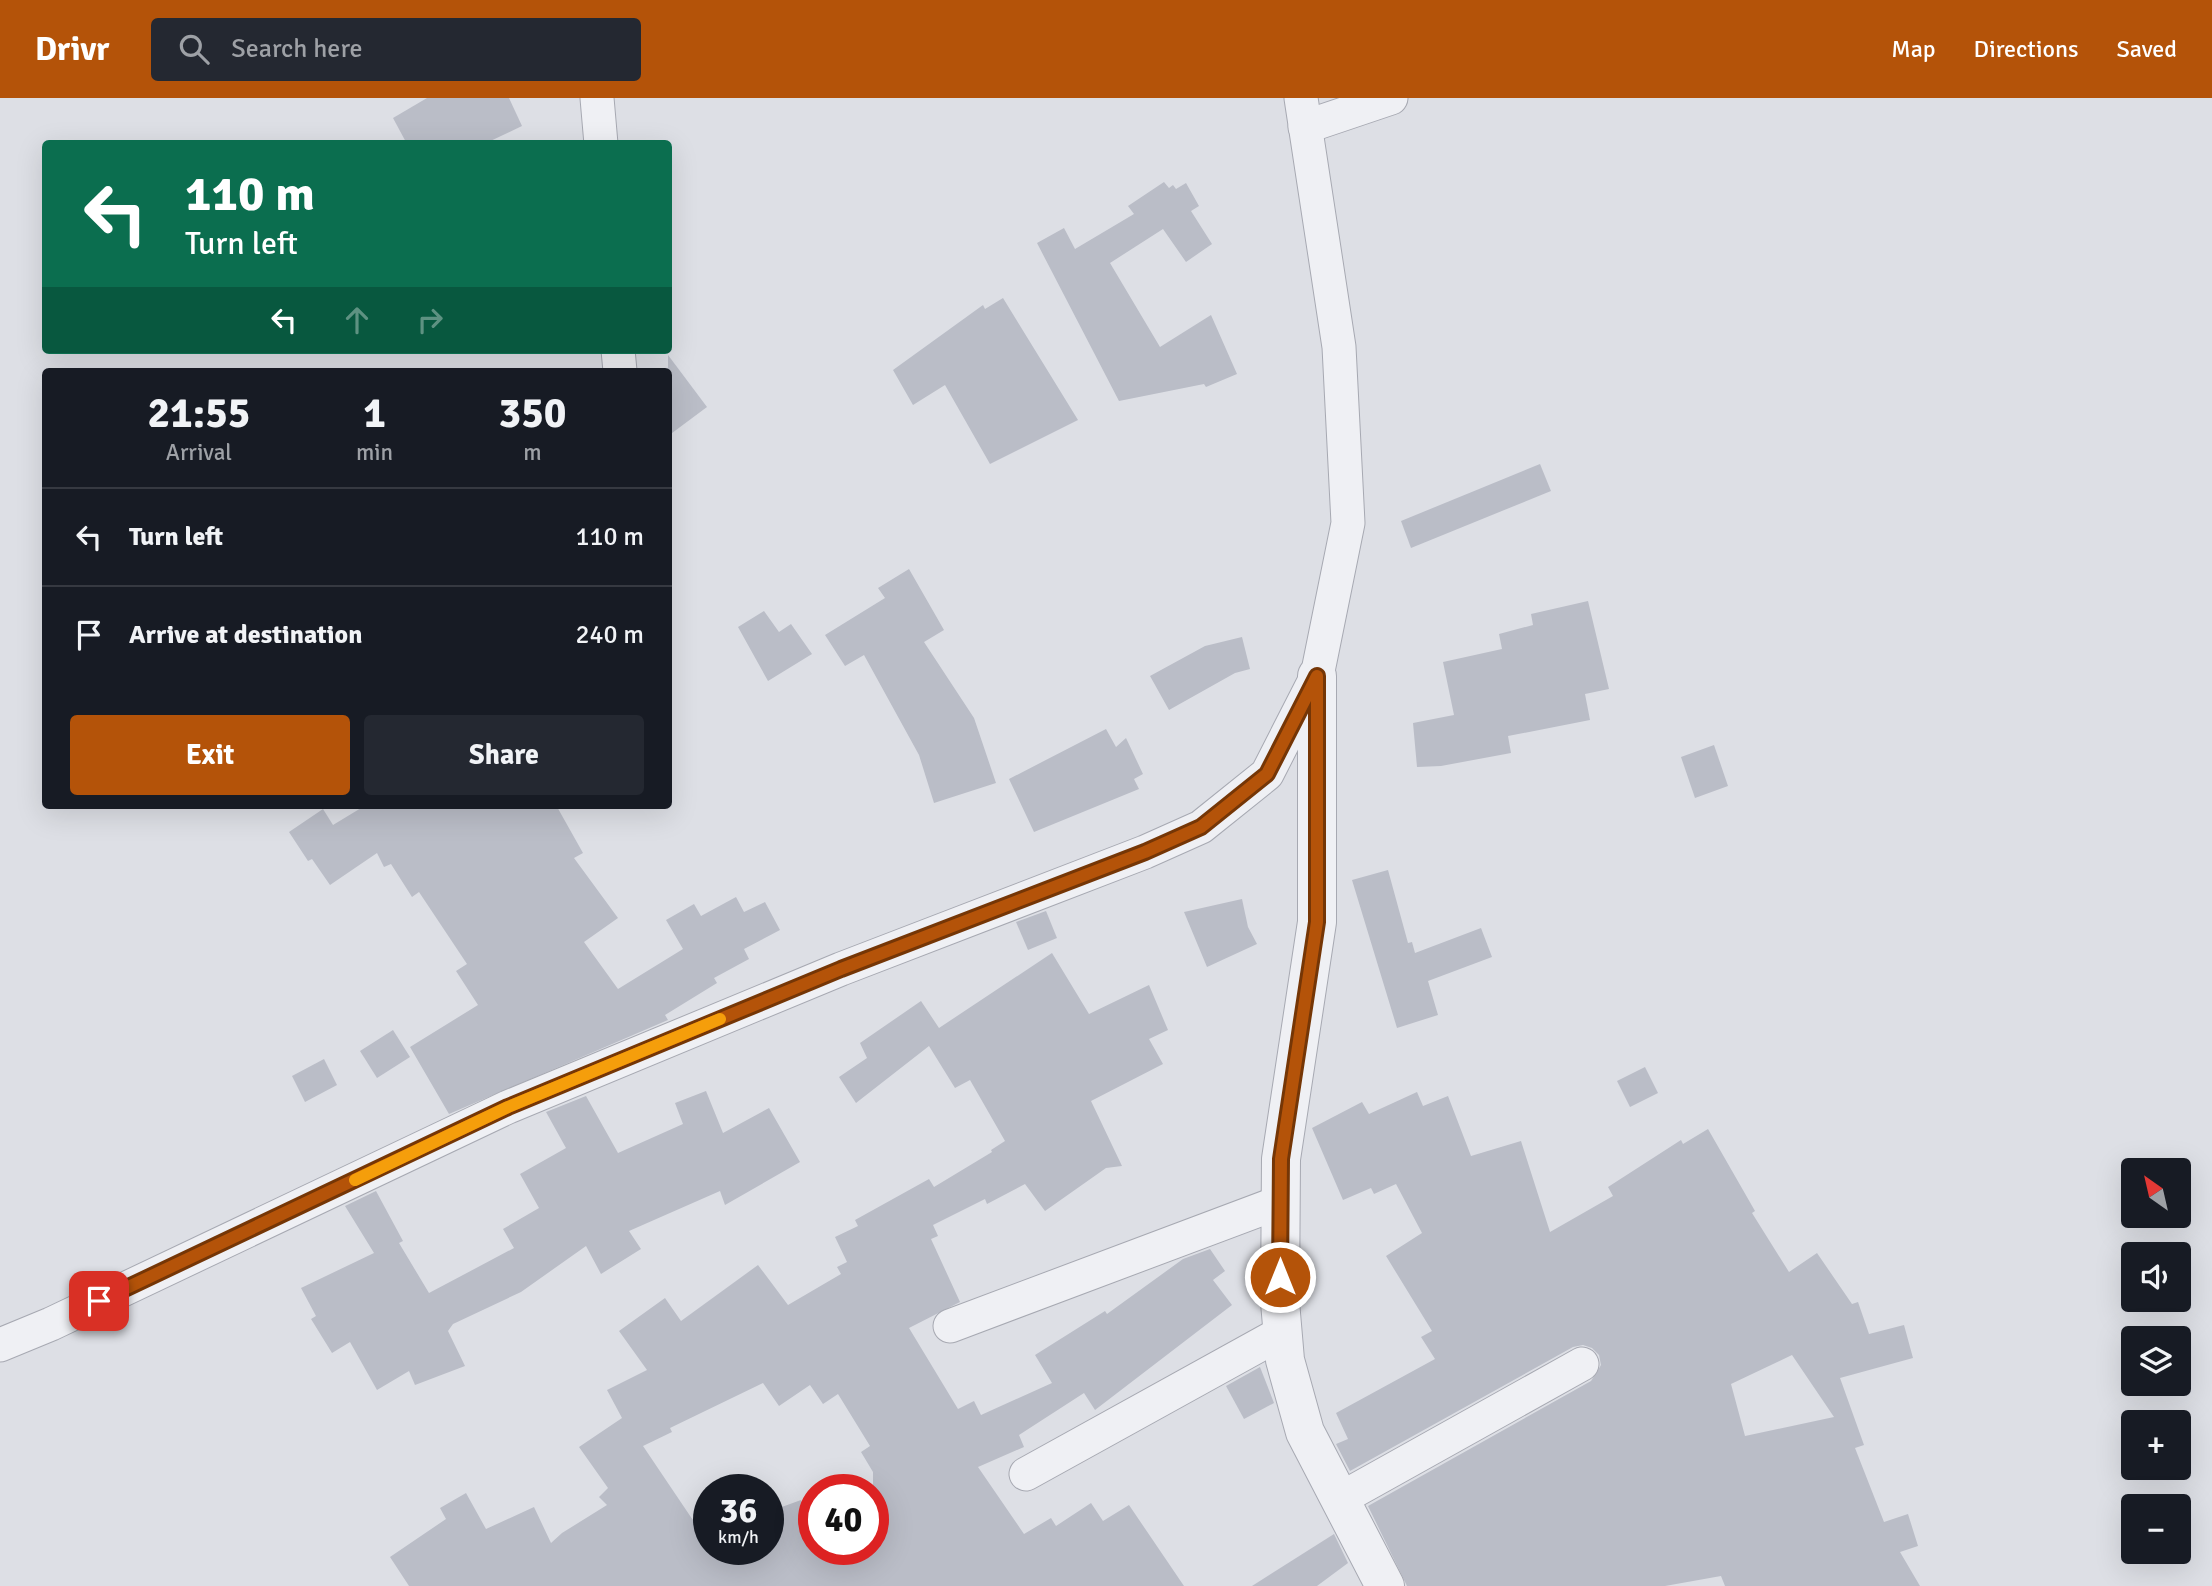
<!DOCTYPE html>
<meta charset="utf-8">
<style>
:root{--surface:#171b24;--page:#242831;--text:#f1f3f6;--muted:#9ea1a6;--line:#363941;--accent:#b45309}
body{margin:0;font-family:Signika,sans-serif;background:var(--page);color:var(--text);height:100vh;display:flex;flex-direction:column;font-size:26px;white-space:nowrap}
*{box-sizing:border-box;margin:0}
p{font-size:23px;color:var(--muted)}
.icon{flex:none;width:38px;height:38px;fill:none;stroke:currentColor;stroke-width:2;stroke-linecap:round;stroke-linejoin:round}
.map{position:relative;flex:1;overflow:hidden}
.side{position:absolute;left:42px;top:270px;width:630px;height:441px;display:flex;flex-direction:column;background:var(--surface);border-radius:7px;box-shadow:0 7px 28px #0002}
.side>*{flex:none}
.top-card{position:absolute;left:42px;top:42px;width:630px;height:214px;border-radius:7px;box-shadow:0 7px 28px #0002;background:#0b6e4f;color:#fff;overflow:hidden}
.needle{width:46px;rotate:326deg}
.controls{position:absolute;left:2121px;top:1060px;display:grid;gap:14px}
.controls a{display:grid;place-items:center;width:70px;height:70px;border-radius:7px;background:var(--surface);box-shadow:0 7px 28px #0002;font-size:35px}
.speed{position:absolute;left:693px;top:1376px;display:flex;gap:14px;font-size:35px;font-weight:700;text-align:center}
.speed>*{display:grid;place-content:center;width:91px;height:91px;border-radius:50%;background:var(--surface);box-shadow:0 7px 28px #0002;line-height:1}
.speed small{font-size:18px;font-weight:400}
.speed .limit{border:10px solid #d22;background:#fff;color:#111}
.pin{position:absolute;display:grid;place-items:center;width:60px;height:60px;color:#fff;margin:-30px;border-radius:14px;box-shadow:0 4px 10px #0006}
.me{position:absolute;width:77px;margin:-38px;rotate:0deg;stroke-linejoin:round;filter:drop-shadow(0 0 5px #0008)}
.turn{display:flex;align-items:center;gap:24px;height:147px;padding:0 28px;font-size:32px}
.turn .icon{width:91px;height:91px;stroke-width:2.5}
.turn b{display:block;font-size:49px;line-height:60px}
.lanes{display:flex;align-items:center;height:66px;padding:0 28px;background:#0003;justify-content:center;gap:35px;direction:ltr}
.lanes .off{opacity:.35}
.eta{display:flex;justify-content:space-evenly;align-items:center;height:119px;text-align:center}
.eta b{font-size:42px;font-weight:700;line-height:49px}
.primary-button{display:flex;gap:14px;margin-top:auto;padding:14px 28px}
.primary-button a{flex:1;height:80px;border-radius:7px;background:var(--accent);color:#fff;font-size:28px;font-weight:700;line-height:80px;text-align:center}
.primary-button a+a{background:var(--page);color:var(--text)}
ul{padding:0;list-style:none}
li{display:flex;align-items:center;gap:21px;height:98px;padding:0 28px;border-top:2px solid var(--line)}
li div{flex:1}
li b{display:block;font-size:26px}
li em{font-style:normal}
header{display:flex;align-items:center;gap:42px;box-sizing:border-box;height:98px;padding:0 35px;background:var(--accent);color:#fff}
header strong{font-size:33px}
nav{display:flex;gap:38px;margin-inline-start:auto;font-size:24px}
.search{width:490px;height:63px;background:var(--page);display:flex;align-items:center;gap:18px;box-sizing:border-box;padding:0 24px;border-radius:7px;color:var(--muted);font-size:26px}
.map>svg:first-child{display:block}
.building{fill:#babdc7;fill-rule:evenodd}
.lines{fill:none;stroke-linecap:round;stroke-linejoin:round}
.minor-casing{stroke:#a7a9b2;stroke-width:35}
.tertiary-casing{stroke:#a7a9b2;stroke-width:40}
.minor{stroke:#eff0f4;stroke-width:33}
.tertiary{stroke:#eff0f4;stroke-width:38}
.route-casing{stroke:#753606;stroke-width:18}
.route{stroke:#b45309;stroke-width:12}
.slow{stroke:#f59e0b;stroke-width:12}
</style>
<header>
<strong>Drivr</strong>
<div class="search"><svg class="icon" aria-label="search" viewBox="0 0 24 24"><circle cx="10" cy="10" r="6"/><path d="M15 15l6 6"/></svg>Search here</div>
<nav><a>Map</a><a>Directions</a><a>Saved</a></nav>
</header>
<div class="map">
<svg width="2212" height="1488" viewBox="0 0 2212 1488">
<rect width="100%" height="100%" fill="#dddfe5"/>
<g class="building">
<polygon points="427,0 509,0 522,28 484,46 407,46 393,20"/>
<polygon points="1164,84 1169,90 1173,87 1176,91 1186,85 1199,108 1191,113 1212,146 1186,164 1163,131 1110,165 1160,249 1211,217 1237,276 1206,289 1204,286 1119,303 1037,145 1064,130 1075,151 1134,116 1128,108"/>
<polygon points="1003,200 1078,322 990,366 945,287 913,307 893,272 983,207 985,211"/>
<polygon points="668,257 707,309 668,338"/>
<polygon points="1540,366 1551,393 1411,450 1401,423"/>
<polygon points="909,471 944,532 924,544 974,620 996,685 934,705 919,657 864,557 845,568 825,537 885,500 878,490"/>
<polygon points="1588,503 1609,591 1585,596 1590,622 1508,638 1511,655 1441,668 1417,669 1413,625 1454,617 1443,564 1502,551 1499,536 1533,527 1531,516"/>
<polygon points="764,513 779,534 791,526 812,556 768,583 738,529"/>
<polygon points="1242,539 1250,571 1235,575 1169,612 1150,578 1205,548"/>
<polygon points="1106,631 1116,649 1126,640 1143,676 1134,681 1139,691 1034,734 1009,681"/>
<polygon points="1714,647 1728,688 1695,700 1681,659"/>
<polygon points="366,707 556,707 583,755 574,760 618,820 584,844 618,891 683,851 666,822 694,806 701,818 736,799 744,814 765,804 780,832 744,851 749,861 714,880 717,885 665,917 668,922 449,1016 410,949 478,907 456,873 467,866 419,794 412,799 391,766 384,769 377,755 330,787 312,761 308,763 289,734 323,711 333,727"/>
<polygon points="1388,772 1408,845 1412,844 1415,855 1481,830 1492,859 1428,883 1438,917 1397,930 1352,782"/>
<polygon points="1242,801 1248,829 1257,846 1207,869 1184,814"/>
<polygon points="1046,813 1057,840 1028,852 1016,824"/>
<path d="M1052,855L1089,916L1149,887L1168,932L1149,941L1163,966L1091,1003L1122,1068L1106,1070L1045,1113L1025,1086L987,1106L985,1101L933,1127L938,1138L931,1141L960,1204L909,1230L958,1311L974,1303L981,1317L1052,1285L1035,1257L1105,1213L1107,1216L1183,1161L1210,1151L1225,1173L1213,1182L1232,1207L1095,1312L1084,1295L1019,1337L1024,1349L978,1369L1024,1436L1051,1420L1056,1428L1091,1405L1103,1423L1129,1407L1184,1488H409L390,1459L446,1421L440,1410L466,1395L486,1431L534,1409L551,1445L562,1435L607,1407L599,1399L608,1390L579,1349L622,1320L607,1292L647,1272L619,1233L665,1200L681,1223L758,1167L788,1207L841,1176L837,1169L847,1164L835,1139L858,1128L855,1122L929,1081L934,1089L992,1054L991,1052L1005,1043L970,982L955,990L929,948L856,1005L839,979L867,960L860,945L921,903L939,930ZM763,1285L779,1308L810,1287L823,1306L838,1296L870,1348L861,1354L873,1374V1451H814V1433L801,1402L768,1414V1451H709V1446L643,1348L672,1334L670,1330Z"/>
<polygon points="393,932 410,959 377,980 360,953"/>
<polygon points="324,961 337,987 305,1004 292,978"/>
<polygon points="1645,969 1658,995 1630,1009 1617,983"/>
<polygon points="706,993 723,1035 769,1010 800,1064 725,1107 720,1093 629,1133 641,1151 601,1176 586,1148 521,1194 453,1226 448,1233 465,1268 415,1287 409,1273 377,1292 350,1244 332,1255 311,1221 316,1218 301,1190 374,1155 345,1108 376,1093 403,1143 399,1145 429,1195 514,1150 503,1131 539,1110 520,1076 566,1050 546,1014 586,998 618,1055 683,1026 675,1005"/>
<path d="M1417,994L1423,1008L1448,998L1471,1058L1521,1043L1550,1134L1613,1098L1608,1089L1681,1042L1683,1046L1708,1031L1755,1113L1752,1115L1789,1174L1817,1155L1852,1206L1858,1204L1869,1236L1904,1227L1913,1260L1840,1280L1864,1347L1855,1350L1884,1424L1908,1416L1918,1448L1900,1454L1920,1488H1725L1721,1478L1665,1488H1407L1368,1408L1591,1283L1601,1267L1599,1257L1592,1250L1583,1247L1573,1249L1350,1373L1336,1346L1348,1341L1336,1315L1435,1261L1421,1239L1432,1233L1386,1158L1422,1135L1396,1086L1374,1096L1371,1090L1343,1102L1312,1030L1362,1004L1369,1016ZM1792,1257L1834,1319L1745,1338L1731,1286Z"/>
<polygon points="1260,1269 1274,1305 1244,1321 1226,1288"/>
<polygon points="1334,1436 1348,1465 1317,1488 1252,1488"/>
</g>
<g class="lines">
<g class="minor-casing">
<g id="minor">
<polyline points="597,0 601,46"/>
<polyline points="1305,29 1391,0"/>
<polyline points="618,252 620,273"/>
<polyline points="950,1228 1280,1104"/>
<polyline points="0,1247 51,1226 508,1009 841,871 1145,754 1201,729 1267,676 1317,578 1348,425 1339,249 1301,0"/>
<polyline points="1026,1376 1283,1234"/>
<polyline points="1340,1401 1582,1266"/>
</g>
</g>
<g class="tertiary-casing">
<polyline id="tertiary" points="1317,578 1317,824 1281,1061 1280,1204 1285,1262 1305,1334 1385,1488"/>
</g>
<use href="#minor" class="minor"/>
<use href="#tertiary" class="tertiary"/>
</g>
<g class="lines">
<g class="route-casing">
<polyline id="route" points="99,1203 508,1009 841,871 1145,754 1201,729 1267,676 1317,578 1317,824 1281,1061 1280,1179"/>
</g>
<use href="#route" class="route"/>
<polyline class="slow" points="355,1082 508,1009 720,921"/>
</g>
</svg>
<div class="controls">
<a><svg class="needle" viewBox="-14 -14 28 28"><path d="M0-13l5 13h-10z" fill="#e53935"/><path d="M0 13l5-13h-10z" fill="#9ea1a6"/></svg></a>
<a><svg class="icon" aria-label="sound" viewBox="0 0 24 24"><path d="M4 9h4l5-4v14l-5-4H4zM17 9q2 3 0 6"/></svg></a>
<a><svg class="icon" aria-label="layers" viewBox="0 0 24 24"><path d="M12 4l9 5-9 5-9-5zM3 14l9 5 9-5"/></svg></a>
<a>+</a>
<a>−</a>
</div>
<div class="speed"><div>36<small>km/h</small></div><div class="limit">40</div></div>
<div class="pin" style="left:99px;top:1203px;background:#d93025"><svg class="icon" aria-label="arrive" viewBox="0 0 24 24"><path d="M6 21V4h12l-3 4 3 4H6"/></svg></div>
<svg class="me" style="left:1280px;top:1179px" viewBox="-20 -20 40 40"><circle r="17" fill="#b45309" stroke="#fff" stroke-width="3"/><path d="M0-11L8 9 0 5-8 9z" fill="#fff"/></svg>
<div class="top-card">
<div class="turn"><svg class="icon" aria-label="left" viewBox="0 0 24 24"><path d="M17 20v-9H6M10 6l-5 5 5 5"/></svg><div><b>110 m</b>Turn left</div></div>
<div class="lanes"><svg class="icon" aria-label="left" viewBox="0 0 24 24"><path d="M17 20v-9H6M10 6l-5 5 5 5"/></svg><svg class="icon off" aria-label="ahead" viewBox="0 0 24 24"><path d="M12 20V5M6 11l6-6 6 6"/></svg><svg class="icon off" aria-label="right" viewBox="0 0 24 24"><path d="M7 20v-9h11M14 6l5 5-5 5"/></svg></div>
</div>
<section class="side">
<div class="eta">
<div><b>21:55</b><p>Arrival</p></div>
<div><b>1</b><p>min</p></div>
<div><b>350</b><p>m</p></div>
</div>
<ul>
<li><svg class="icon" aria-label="left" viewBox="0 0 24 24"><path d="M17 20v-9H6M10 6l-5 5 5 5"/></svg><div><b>Turn left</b></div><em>110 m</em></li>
<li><svg class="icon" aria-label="arrive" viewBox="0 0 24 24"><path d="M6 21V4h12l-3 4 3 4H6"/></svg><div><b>Arrive at destination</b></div><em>240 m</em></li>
</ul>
<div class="primary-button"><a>Exit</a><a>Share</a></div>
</section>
</div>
